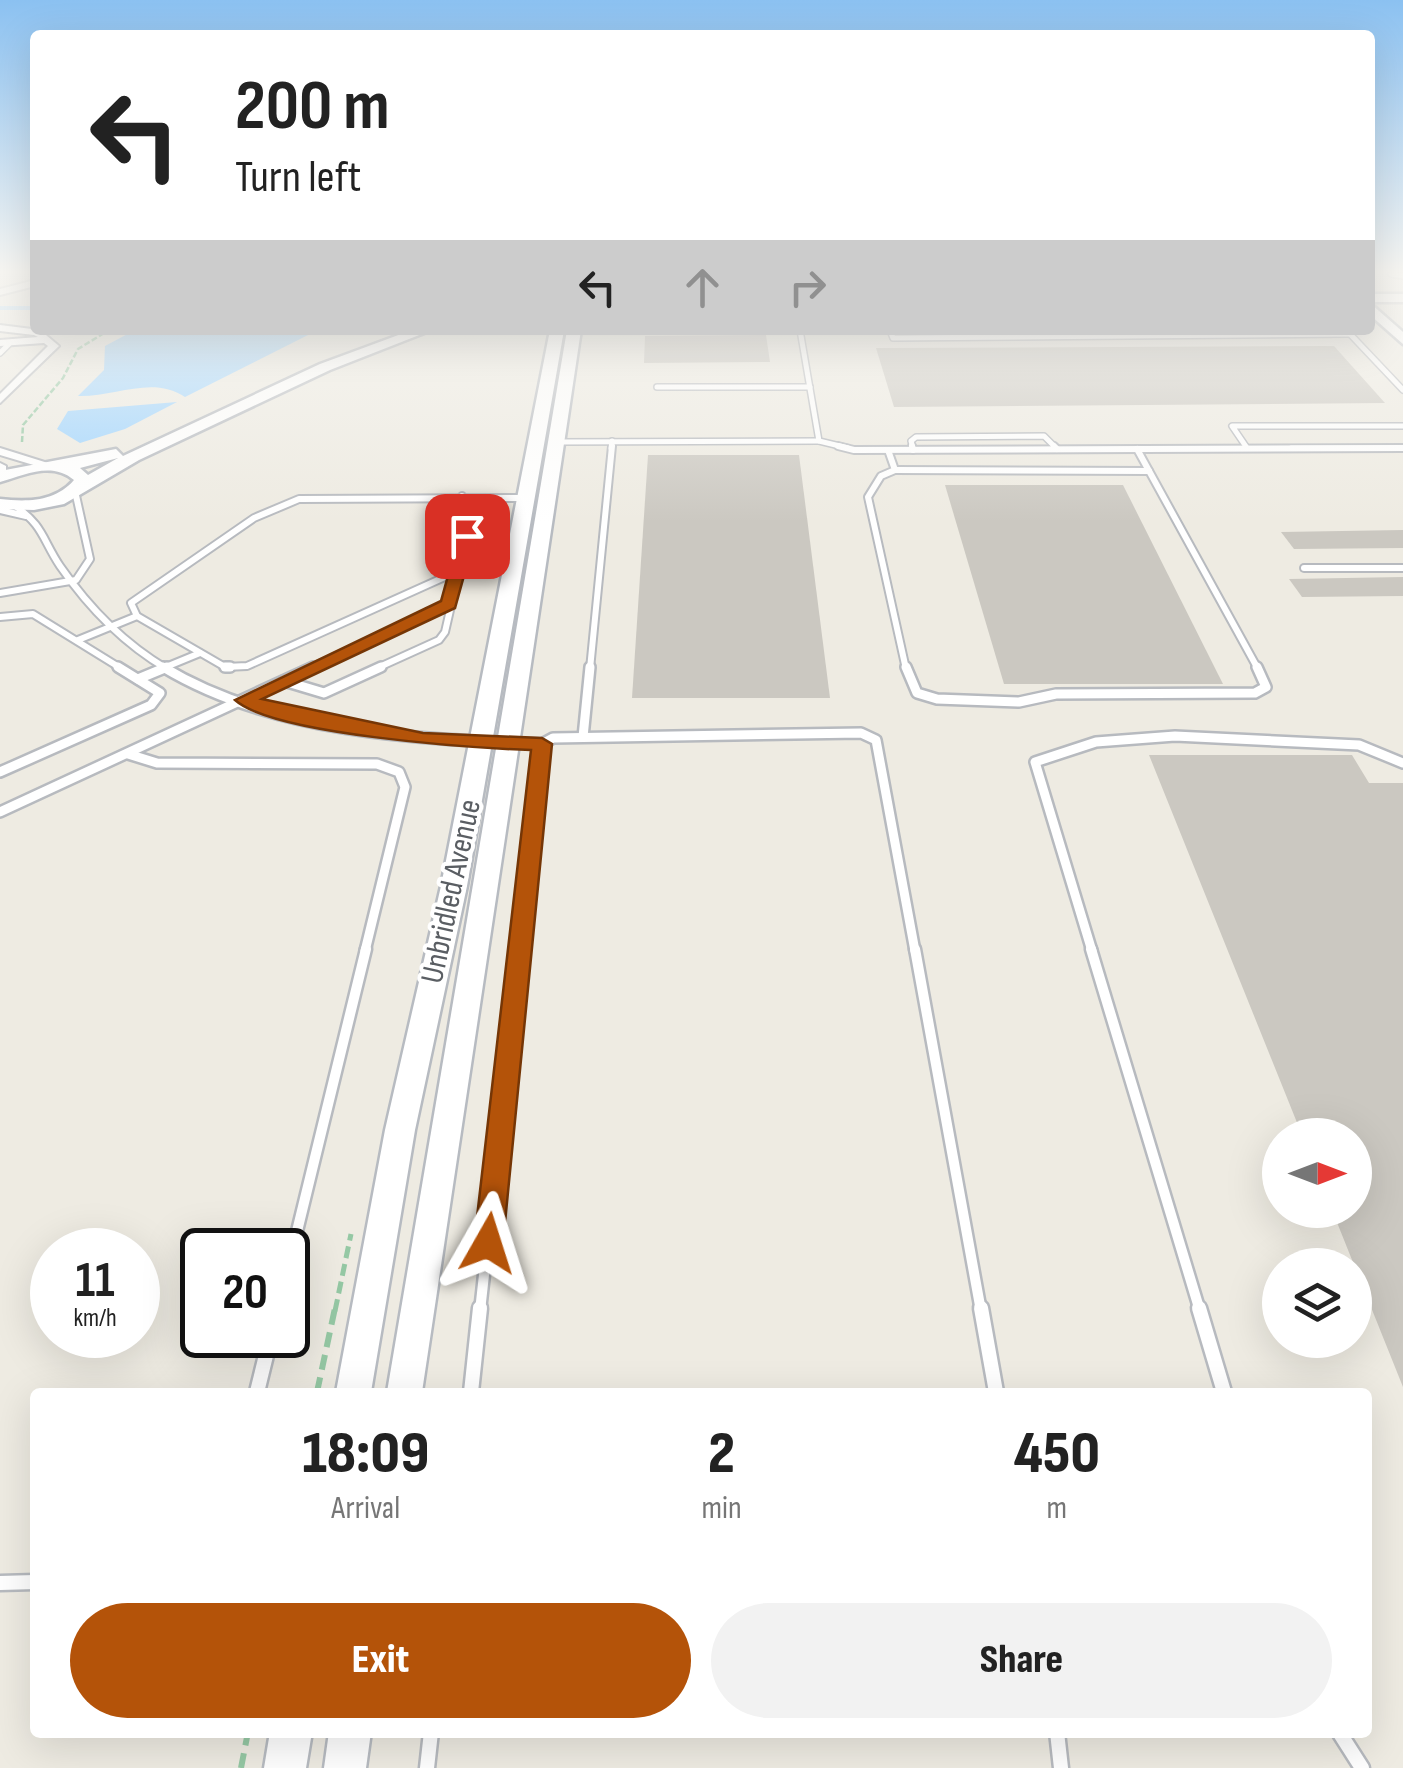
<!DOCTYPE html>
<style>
:root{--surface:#fff;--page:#f2f2f2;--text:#222;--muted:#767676;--accent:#b45309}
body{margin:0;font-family:"Sofia Sans Condensed",sans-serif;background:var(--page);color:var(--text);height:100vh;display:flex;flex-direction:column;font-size:38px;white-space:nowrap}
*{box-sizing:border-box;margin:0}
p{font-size:32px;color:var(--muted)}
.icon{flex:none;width:55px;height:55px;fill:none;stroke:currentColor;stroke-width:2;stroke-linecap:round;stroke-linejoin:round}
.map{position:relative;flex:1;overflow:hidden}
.details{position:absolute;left:30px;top:1388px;width:1342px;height:350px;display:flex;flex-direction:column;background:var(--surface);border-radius:10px;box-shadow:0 10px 40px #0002}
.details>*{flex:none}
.hud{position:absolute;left:30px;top:30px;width:1345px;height:305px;border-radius:10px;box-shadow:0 10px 40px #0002;background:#fff;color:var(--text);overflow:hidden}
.needle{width:65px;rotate:90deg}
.tools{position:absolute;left:1262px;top:1118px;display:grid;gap:20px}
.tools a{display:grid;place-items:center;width:110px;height:110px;border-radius:50%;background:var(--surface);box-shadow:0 10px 40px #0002;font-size:50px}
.speed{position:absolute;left:30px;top:1228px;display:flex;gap:20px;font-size:50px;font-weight:700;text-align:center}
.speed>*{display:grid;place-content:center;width:130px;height:130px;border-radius:50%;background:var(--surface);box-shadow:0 10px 40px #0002;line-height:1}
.speed small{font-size:25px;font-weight:400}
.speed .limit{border:5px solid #111;border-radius:15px;background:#fff;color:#111}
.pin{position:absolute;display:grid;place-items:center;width:85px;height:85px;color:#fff;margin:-42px;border-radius:20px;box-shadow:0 5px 15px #0006}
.me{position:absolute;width:110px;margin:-55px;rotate:6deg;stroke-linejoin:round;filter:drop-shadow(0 0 8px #0008)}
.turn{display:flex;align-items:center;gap:35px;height:210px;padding:0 40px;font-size:45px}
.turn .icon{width:130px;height:130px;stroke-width:2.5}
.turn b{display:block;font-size:70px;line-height:85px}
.lanes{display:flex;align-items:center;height:95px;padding:0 40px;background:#0003;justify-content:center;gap:50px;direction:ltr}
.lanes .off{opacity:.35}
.eta{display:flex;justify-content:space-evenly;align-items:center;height:170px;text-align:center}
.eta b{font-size:60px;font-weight:800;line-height:70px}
.cta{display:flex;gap:20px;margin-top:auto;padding:20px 40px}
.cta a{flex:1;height:115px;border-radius:60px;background:var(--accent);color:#fff;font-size:40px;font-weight:800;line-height:115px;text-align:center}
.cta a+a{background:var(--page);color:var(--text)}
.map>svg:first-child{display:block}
.water{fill:#a0d5ff}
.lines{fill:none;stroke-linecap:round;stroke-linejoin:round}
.stream{stroke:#a0d5ff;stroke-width:4}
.building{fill:#cbc8c1}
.lane-far4-casing{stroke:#b7babf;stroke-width:8}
.lane-far3-casing{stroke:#b7babf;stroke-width:10}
.lane-far2-casing{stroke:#b7babf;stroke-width:14}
.lane-far1-casing{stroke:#b7babf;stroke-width:15}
.lane-casing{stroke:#b7babf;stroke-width:19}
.street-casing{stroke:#b7babf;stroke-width:4}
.secondary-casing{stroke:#b7bbc1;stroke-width:5}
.path-far2{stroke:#95c8a4;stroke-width:2.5;stroke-dasharray:6 2.5;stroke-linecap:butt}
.path-far1{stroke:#95c8a4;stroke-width:5;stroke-dasharray:12 6;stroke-linecap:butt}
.path{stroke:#95c8a4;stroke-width:6;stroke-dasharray:15 8;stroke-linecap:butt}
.lane-far4{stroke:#fff;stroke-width:5}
.lane-far3{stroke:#fff;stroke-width:6}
.lane-far2{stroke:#fff;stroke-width:9}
.lane-far1{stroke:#fff;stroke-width:10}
.lane{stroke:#fff;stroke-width:14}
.street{fill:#fff;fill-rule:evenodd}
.secondary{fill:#fff;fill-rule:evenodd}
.route{fill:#b45309;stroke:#753606;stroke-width:2.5}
.labels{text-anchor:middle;stroke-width:8;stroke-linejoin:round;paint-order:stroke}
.street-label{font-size:32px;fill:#5a5e63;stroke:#fff}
</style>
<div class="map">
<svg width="1403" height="1768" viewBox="0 0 1403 1768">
<rect width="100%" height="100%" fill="#eeebe2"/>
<g class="water">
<path d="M135,330H318L185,397C153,375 115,397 78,396L104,370L105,346Z"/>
<polygon points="177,402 125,429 80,443 57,429 68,411"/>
</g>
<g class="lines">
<polyline class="stream" points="0,308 35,308"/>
</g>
<g class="building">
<polygon points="766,335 770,362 644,363 645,336"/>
<polygon points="1334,346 1385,403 894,407 876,348"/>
<polygon points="648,455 799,455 830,698 632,698"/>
<polygon points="945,485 1123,485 1223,684 1004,684"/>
<polygon points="1403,530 1403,548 1294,549 1281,532"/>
<polygon points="1403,577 1403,596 1302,597 1289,579"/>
<polygon points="1149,755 1352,755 1369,783 1403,783 1403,1387 1332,1210 1355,1210 1355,1135 1302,1135"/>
</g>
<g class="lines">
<g class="lane-far4-casing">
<g id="lane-far4">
<polyline points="1391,274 1403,276"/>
<polyline points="800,330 819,441 848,448"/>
<polyline points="890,330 893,338 1350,334 1346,330"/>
<polyline points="1350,334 1403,390"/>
<polyline points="0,353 10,343"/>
<polyline points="657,387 810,387"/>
<polyline points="557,442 819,441"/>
<polyline points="611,448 612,441"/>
<polyline points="913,448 911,441 916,437 1044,436 1056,448"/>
<polyline points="1247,448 1232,426 1403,426"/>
<polyline points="1291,448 1403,448"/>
</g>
</g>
<g class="lane-far3-casing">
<g id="lane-far3">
<polyline points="838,446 854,450 1403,448"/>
<polyline points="912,446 913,450"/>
<polyline points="1054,446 1057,449"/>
<polyline points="1137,449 1258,669"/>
<polyline points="888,450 895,470 881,476 868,497 906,669"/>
<polyline points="895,470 1149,471"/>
<path d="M14,505C44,526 42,539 60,566C89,608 123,643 167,669"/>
<polyline points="0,510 26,516"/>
<polyline points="1304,568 1403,568"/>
<polyline points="458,571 247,666 225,667 137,616 131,603 254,518 299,499 526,498"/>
<polyline points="0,593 76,580 90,559 75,491"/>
<polyline points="0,617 33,614 122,669"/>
<polyline points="78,640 137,616"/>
<polyline points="161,669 200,653"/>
<polyline points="308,669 449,604"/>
<polyline points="375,669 439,640 445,632 467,536 455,515 462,496"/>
<polyline points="590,669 612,446"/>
</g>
</g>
<g class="lane-far2-casing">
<g id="lane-far2">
<path d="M163,667C274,734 416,739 542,744"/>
<polyline points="225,667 230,667"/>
<polyline points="906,667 917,693 937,699 1019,702 1056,694 1255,693 1266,687 1257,667"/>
<polyline points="138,679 167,667"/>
<polyline points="284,681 324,693 381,667"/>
<polyline points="583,737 590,667"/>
<polyline points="128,754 157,763 377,764 399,772 405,787 365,951"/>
<polyline points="0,772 151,705 160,693 118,667"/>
<polyline points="0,812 313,667"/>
<polyline points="519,951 542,744 553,738 861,733 876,740 915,951"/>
<polyline points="1092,951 1035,762 1096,742 1175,736 1359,745 1403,763"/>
</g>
</g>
<g class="lane-far1-casing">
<g id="lane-far1">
<polyline points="915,949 981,1311"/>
<polyline points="1091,949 1200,1311"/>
<polyline points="288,1268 366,949"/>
<polyline points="480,1311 520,949"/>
</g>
</g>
<g class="lane-casing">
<g id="lane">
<polyline points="981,1308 996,1392"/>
<polyline points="1199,1308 1224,1392"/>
<polyline points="257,1392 271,1335"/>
<polyline points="471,1392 480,1308"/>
<polyline points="0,1583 35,1582"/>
<polyline points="1057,1732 1061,1768"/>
<polyline points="1339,1732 1362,1768"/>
<polyline points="427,1768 431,1732"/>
</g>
</g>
<g class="street-casing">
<g id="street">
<polygon points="35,280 35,286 0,295 0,289"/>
<polygon points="0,325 40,330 59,346 0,403 0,394 48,346 44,343 0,346 0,340 38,337 34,335 0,331"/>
<polygon points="0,448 51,464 53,466 47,469 0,455"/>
<polygon points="0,463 6,466 6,475 0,479"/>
</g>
</g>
<g class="secondary-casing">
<g id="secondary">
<rect x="1370" y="294" width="33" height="8"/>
<polygon points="1370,303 1403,332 1403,344 1370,315"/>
<path d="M412,330H432L330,370L139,460L64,504L34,510L0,509V499C27,502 55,502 74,480C52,461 24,475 0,482V471L116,449L123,456L320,364ZM118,458L88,475L80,468Z"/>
<polygon points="550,330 564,330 467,886 415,1130 371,1392 336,1392 385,1130 441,886"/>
<polygon points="567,330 581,330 422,1392 387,1392"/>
<polygon points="270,1732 312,1732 306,1768 264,1768"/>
<polygon points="329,1732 371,1732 366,1768 324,1768"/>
</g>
</g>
<polyline class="path-far2" points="22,442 23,425 63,378 78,349 109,330"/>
<polyline class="path-far1" points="335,1311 351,1234"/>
<g class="path">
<polyline points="317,1392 335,1308"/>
<polyline points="241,1768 248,1732"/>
</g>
<use href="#lane-far4" class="lane-far4"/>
<use href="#lane-far3" class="lane-far3"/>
<use href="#lane-far2" class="lane-far2"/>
<use href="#lane-far1" class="lane-far1"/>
<use href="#lane" class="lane"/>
<use href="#street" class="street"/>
<use href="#secondary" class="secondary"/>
</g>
<linearGradient id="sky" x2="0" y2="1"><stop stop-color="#8bc1f1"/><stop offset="0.52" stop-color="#f7f6f2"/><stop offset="1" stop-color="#f7f6f2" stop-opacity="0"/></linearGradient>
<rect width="1403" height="522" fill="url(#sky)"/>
<path class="route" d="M467,531L475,536L455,608L262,699L423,733L542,738L552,744L503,1243L499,1251H478L474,1243L531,750C474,748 274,735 235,700L441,601L459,536Z"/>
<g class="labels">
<g class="street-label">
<text transform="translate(450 891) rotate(-78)" y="11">Unbridled Avenue</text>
</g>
</g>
</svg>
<div class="tools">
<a><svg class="needle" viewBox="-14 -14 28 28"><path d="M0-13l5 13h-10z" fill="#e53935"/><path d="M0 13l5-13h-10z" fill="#767676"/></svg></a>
<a><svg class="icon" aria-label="layers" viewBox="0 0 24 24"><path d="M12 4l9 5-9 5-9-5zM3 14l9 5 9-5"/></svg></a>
</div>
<div class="speed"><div>11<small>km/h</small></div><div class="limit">20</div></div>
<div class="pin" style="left:467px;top:536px;background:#d93025"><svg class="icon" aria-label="arrive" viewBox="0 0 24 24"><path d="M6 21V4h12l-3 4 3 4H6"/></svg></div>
<svg class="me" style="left:488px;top:1243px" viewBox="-20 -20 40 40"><path d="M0-17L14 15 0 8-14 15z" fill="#b45309" stroke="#fff" stroke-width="4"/></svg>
<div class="hud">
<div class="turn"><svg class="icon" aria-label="left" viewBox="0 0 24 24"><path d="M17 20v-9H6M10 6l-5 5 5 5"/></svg><div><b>200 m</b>Turn left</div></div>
<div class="lanes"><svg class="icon" aria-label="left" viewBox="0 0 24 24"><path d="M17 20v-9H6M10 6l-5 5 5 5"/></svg><svg class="icon off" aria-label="ahead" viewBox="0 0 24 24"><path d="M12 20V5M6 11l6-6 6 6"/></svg><svg class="icon off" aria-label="right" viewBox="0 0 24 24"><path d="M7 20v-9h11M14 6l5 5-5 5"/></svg></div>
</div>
<section class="details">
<div class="eta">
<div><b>18:09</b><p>Arrival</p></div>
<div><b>2</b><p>min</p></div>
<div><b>450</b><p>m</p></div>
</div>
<div class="cta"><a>Exit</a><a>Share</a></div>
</section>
</div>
